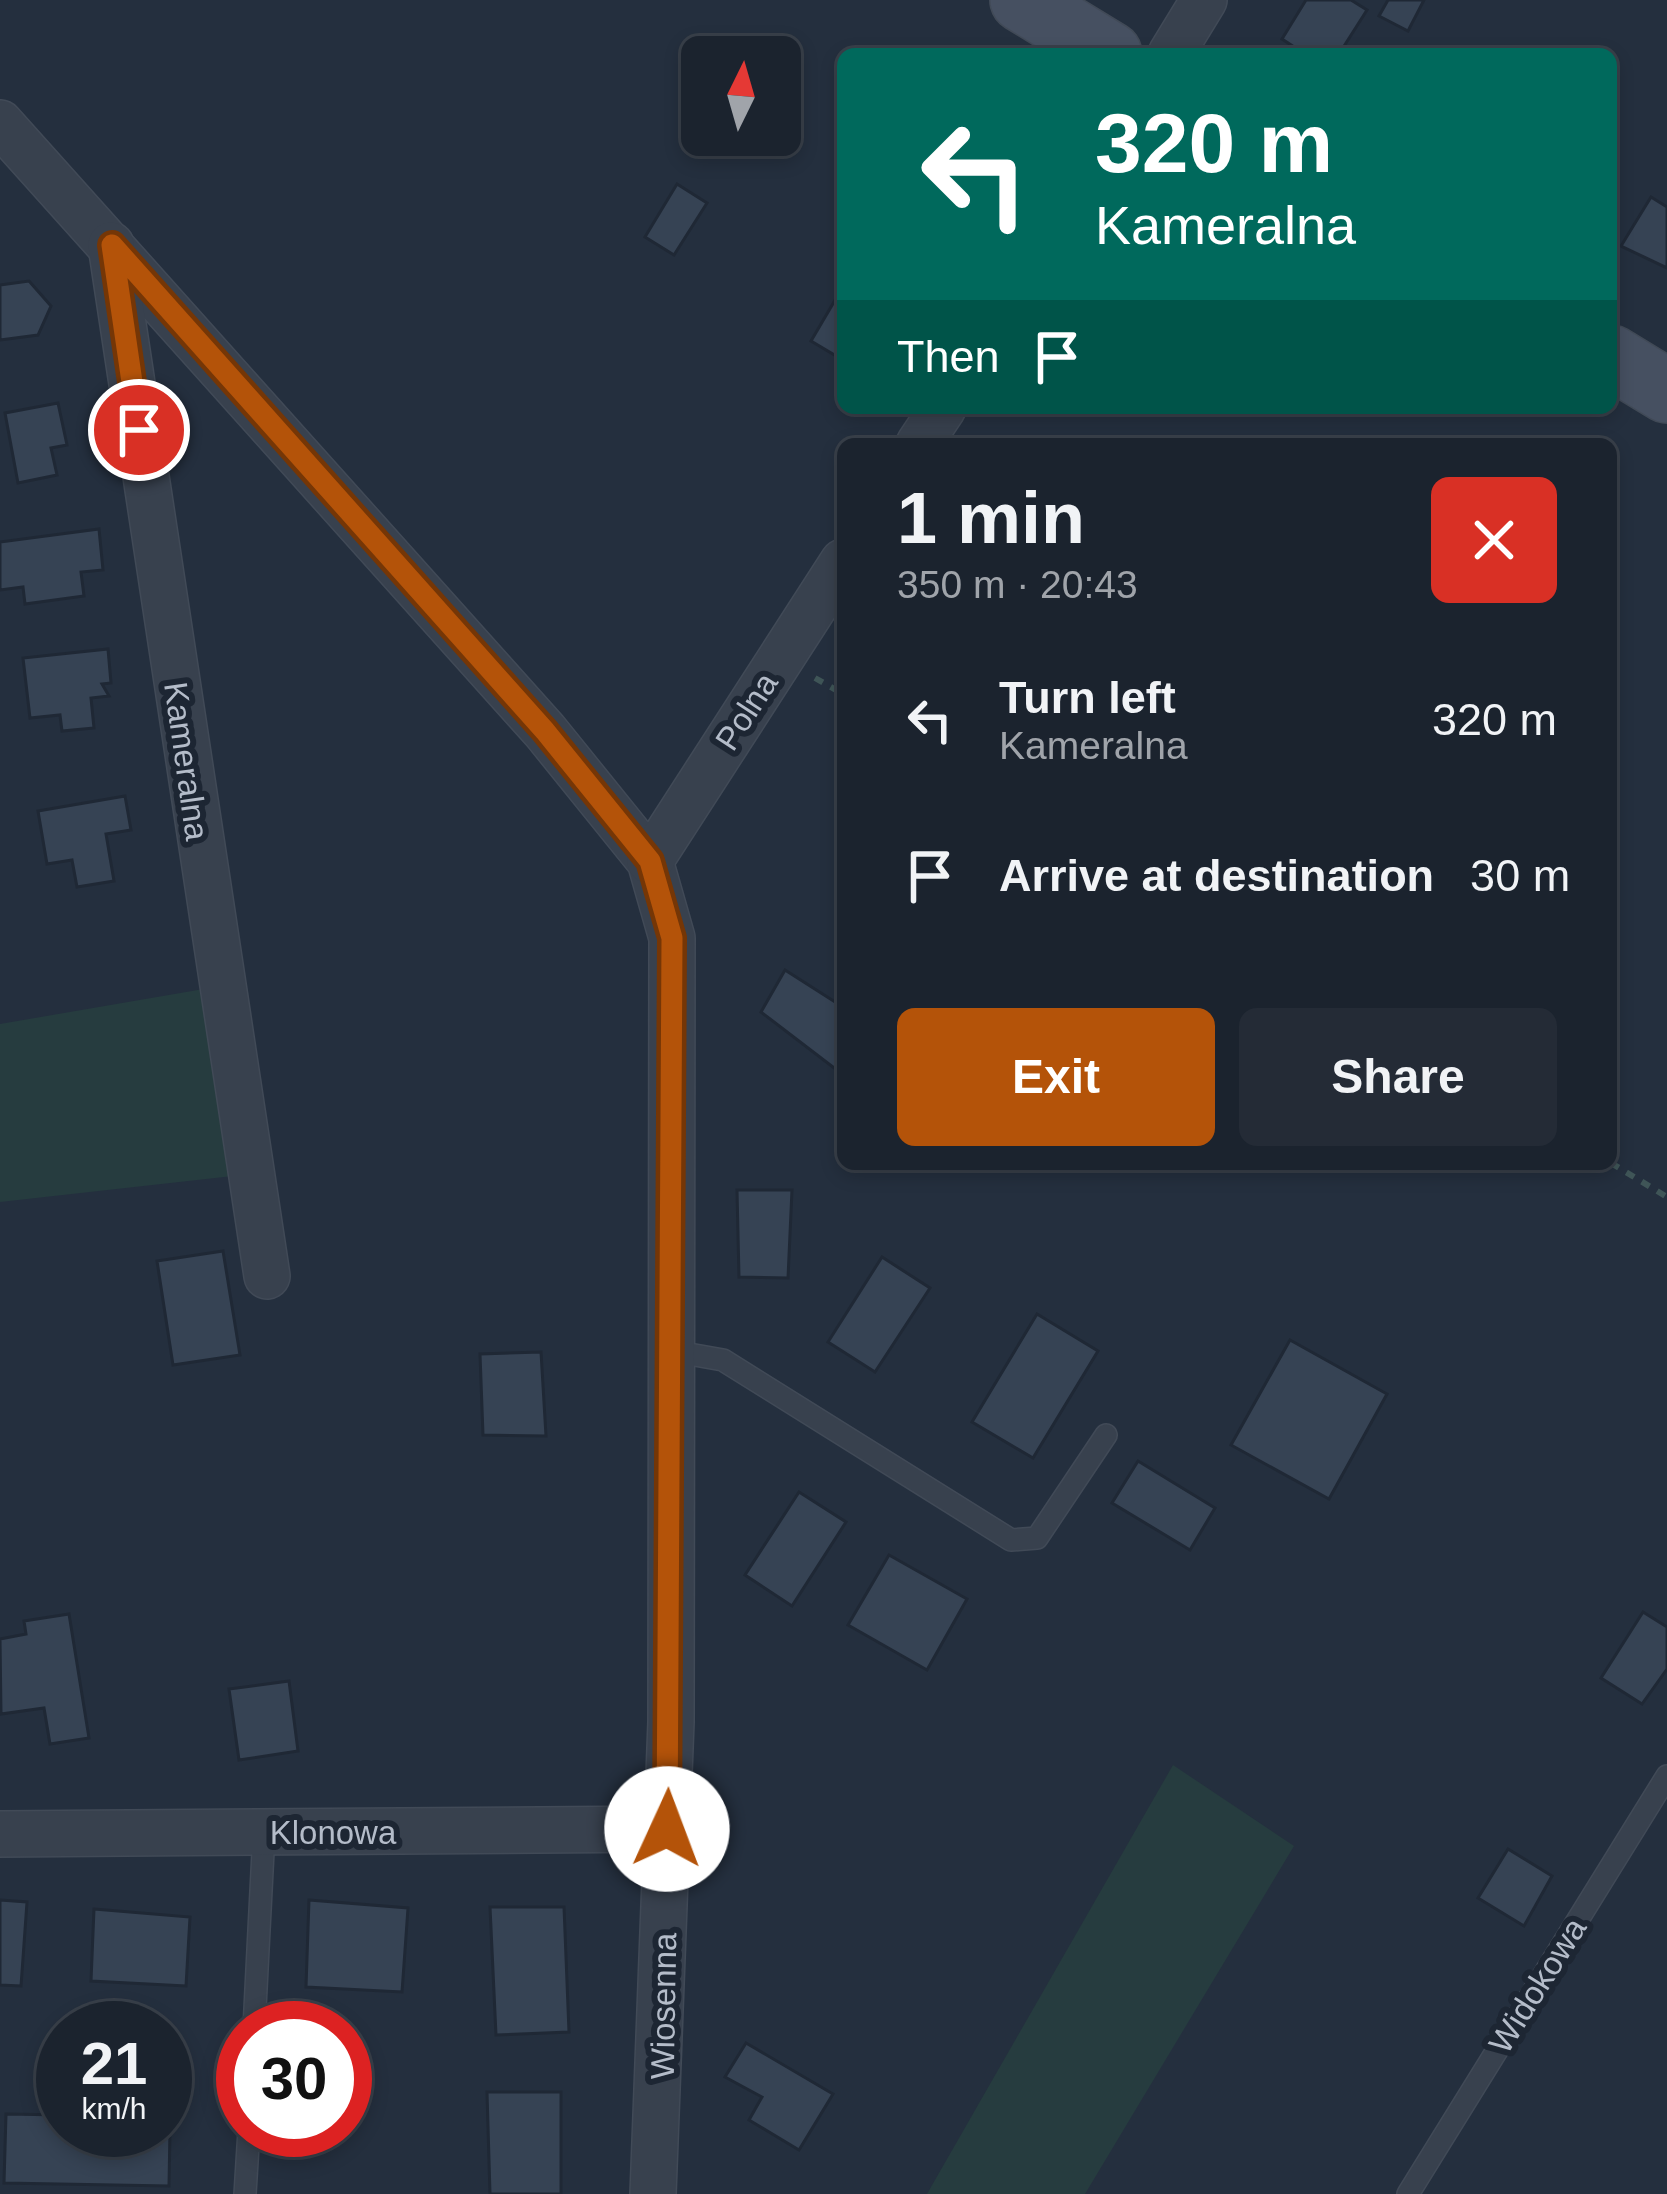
<!DOCTYPE html>
<meta charset="utf-8">
<style>
:root{--surface:#1b232e;--page:#242b36;--text:#f1f3f6;--muted:#a0a4aa;--line:#39404a;--accent:#b45309}
body{margin:0;font-family:Arial,sans-serif;background:var(--page);color:var(--text);height:100vh;display:flex;flex-direction:column;font-size:45px;white-space:nowrap}
*{box-sizing:border-box;margin:0}
p{font-size:39px;color:var(--muted)}
.icon{flex:none;width:66px;height:66px;fill:none;stroke:currentColor;stroke-width:2;stroke-linecap:round;stroke-linejoin:round}
.map{position:relative;flex:1;overflow:hidden}
.side{position:absolute;left:837px;top:438px;width:780px;height:732px;display:flex;flex-direction:column;background:var(--surface);border-radius:18px;box-shadow:0 6px 18px #0003,0 0 0 3px var(--line)}
.side>*{flex:none}
.guide{position:absolute;left:837px;top:48px;width:780px;height:366px;border-radius:18px;box-shadow:0 6px 18px #0003,0 0 0 3px var(--line);background:#00695c;color:#fff;overflow:hidden}
.needle{width:78px;rotate:5deg}
.buttons{position:absolute;left:681px;top:36px;display:grid;gap:24px}
.buttons a{display:grid;place-items:center;width:120px;height:120px;border-radius:18px;background:var(--surface);box-shadow:0 6px 18px #0003,0 0 0 3px var(--line);font-size:60px}
.speed{position:absolute;left:36px;top:2001px;display:flex;gap:24px;font-size:60px;font-weight:700;text-align:center}
.speed>*{display:grid;place-content:center;width:156px;height:156px;border-radius:50%;background:var(--surface);box-shadow:0 6px 18px #0003,0 0 0 3px var(--line);line-height:1}
.speed small{font-size:30px;font-weight:400}
.speed .limit{border:18px solid #d22;background:#fff;color:#111}
.pin{position:absolute;display:grid;place-items:center;width:102px;height:102px;color:#fff;margin:-51px;border:6px solid #fff;border-radius:50%;box-shadow:0 3px 12px #0007}
.me{position:absolute;width:132px;margin:-66px;rotate:2deg;stroke-linejoin:round;filter:drop-shadow(0 0 9px #0008)}
.turn{display:flex;align-items:center;gap:42px;height:252px;padding:0 60px;font-size:54px}
.turn .icon{width:156px;height:156px;stroke-width:2.5}
.turn b{display:block;font-size:84px;line-height:102px}
.then{display:flex;align-items:center;height:114px;padding:0 60px;background:#0003;gap:24px;font-size:45px}
.round{display:grid;place-items:center;flex:none;width:126px;height:126px;border-radius:18px;background:var(--page)}
.headline{display:flex;align-items:center;justify-content:space-between;height:204px;padding:0 60px}
h1{font-size:72px;font-weight:700;line-height:90px}
.action{display:flex;gap:24px;margin-top:auto;padding:24px 60px}
.action a{flex:1;height:138px;border-radius:18px;background:var(--accent);color:#fff;font-size:48px;font-weight:700;line-height:138px;text-align:center}
.action a+a{background:var(--page);color:var(--text)}
ul{padding:0;list-style:none}
li{display:flex;align-items:center;gap:36px;height:156px;padding:0 60px}
li div{flex:1}
li b{display:block;font-size:45px}
li em{font-style:normal}
.map>svg:first-child{display:block}
.green{fill:#263c3f}
.building{fill:#364354;stroke:#1f2835;stroke-width:3}
.lines{fill:none;stroke-linecap:round;stroke-linejoin:round}
.lane-casing{stroke:#414a57;stroke-width:24}
.street-casing{stroke:#414a57;stroke-width:48}
.secondary-casing{stroke:#414a57;stroke-width:66}
.path{stroke:#3f5557;stroke-width:6;stroke-dasharray:9 9;stroke-linecap:butt}
.lane{stroke:#38414e;stroke-width:21}
.street{stroke:#38414e;stroke-width:45}
.secondary{stroke:#465061;stroke-width:63}
.route-casing{stroke:#753606;stroke-width:30}
.route{stroke:#b45309;stroke-width:21}
.labels{text-anchor:middle;stroke-width:12;stroke-linejoin:round;paint-order:stroke}
.street-label{font-size:33px;fill:#b4bcc9;stroke:#1d2633}
</style>
<div class="map">
<svg width="1667" height="2194" viewBox="0 0 1667 2194">
<rect width="100%" height="100%" fill="#242f3e"/>
<g class="green">
<polygon points="221,986 251,1174 0,1202 0,1024"/>
<polygon points="1173,1765 1294,1846 1085,2194 927,2194"/>
</g>
<g class="building">
<polygon points="1306,0 1351,0 1367,10 1339,54 1305,54 1282,39"/>
<polygon points="1388,0 1424,0 1408,31 1379,16"/>
<polygon points="677,184 707,203 674,255 645,237"/>
<polygon points="1651,197 1667,207 1667,268 1621,246"/>
<polygon points="29,281 51,306 38,335 0,340 0,285"/>
<polygon points="841,290 843,292 843,360 811,341"/>
<polygon points="58,403 67,445 51,448 57,475 18,483 5,413"/>
<polygon points="99,529 103,570 81,572 84,596 25,604 23,587 0,590 0,542"/>
<polygon points="108,649 111,683 102,684 109,696 91,698 94,728 62,731 60,715 30,718 23,658"/>
<polygon points="125,796 131,830 106,834 114,881 77,887 72,860 47,864 38,811"/>
<polygon points="785,970 843,1007 842,1074 761,1012"/>
<polygon points="737,1190 792,1190 788,1278 739,1277"/>
<polygon points="223,1251 240,1355 173,1365 157,1261"/>
<polygon points="882,1257 930,1288 875,1372 828,1342"/>
<polygon points="1037,1314 1098,1351 1033,1458 972,1422"/>
<polygon points="1290,1340 1387,1394 1329,1499 1231,1445"/>
<polygon points="541,1352 546,1436 483,1435 480,1354"/>
<polygon points="1138,1461 1215,1508 1190,1550 1112,1503"/>
<polygon points="799,1492 846,1522 792,1606 745,1575"/>
<polygon points="889,1555 967,1599 927,1670 848,1625"/>
<polygon points="1643,1612 1667,1627 1667,1669 1642,1704 1601,1678"/>
<polygon points="69,1614 89,1738 50,1744 44,1708 1,1714 0,1639 26,1634 24,1621"/>
<polygon points="289,1681 298,1751 239,1760 229,1689"/>
<polygon points="1508,1849 1552,1876 1524,1926 1478,1898"/>
<polygon points="0,1900 27,1902 21,1986 0,1985"/>
<polygon points="309,1900 408,1908 402,1992 306,1987"/>
<polygon points="490,1907 564,1907 569,2032 496,2035"/>
<polygon points="94,1909 190,1917 186,1986 91,1981"/>
<polygon points="746,2043 833,2094 799,2150 749,2120 762,2097 725,2077"/>
<polygon points="487,2092 561,2092 561,2194 490,2194"/>
<polygon points="6,2114 63,2115 63,2130 170,2129 169,2186 4,2183"/>
</g>
<g class="lines">
<g class="lane-casing">
<g id="lane">
<polyline points="672,1351 723,1360 1011,1540 1037,1538 1106,1435"/>
<polyline points="254,2028 264,1832"/>
<polyline points="245,2194 249,2130"/>
<polyline points="1408,2194 1667,1776"/>
</g>
</g>
<g class="street-casing">
<g id="street">
<polyline points="1171,54 1204,0"/>
<polyline points="0,123 545,731 650,861 672,938 671,1722 653,2194"/>
<polyline points="111,245 267,1276"/>
<polyline points="919,444 943,408"/>
<polyline points="650,861 843,562"/>
<polyline points="0,1834 667,1829"/>
</g>
</g>
<g class="secondary-casing">
<g id="secondary">
<polyline points="1022,0 1110,54"/>
<polyline points="1611,357 1667,391"/>
</g>
</g>
<g class="path">
<polyline points="815,678 843,694"/>
<polyline points="1611,1163 1667,1197"/>
</g>
<use href="#lane" class="lane"/>
<use href="#street" class="street"/>
<use href="#secondary" class="secondary"/>
</g>
<g class="lines">
<g class="route-casing">
<polyline id="route" points="139,430 112,245 545,731 650,861 672,938 667,1829"/>
</g>
<use href="#route" class="route"/>
</g>
<g class="labels">
<g class="street-label">
<text transform="translate(746 711) rotate(-57)" y="12">Polna</text>
<text transform="translate(187 761) rotate(82)" y="12">Kameralna</text>
<text x="333" y="1844">Klonowa</text>
<text transform="translate(1537 1985) rotate(-58)" y="12">Widokowa</text>
<text transform="translate(663 2006) rotate(-89)" y="12">Wiosenna</text>
</g>
</g>
</svg>
<div class="buttons">
<a><svg class="needle" viewBox="-14 -14 28 28"><path d="M0-13l5 13h-10z" fill="#e53935"/><path d="M0 13l5-13h-10z" fill="#a0a4aa"/></svg></a>
</div>
<div class="speed"><div>21<small>km/h</small></div><div class="limit">30</div></div>
<div class="pin" style="left:139px;top:430px;background:#d93025"><svg class="icon" aria-label="arrive" viewBox="0 0 24 24"><path d="M6 21V4h12l-3 4 3 4H6"/></svg></div>
<svg class="me" style="left:667px;top:1829px" viewBox="-20 -20 40 40"><circle r="19" fill="#fff"/><path d="M0-13L10 11 0 6-10 11z" fill="#b45309"/></svg>
<div class="guide">
<div class="turn"><svg class="icon" aria-label="left" viewBox="0 0 24 24"><path d="M17 20v-9H6M10 6l-5 5 5 5"/></svg><div><b>320 m</b>Kameralna</div></div>
<div class="then">Then<svg class="icon" aria-label="arrive" viewBox="0 0 24 24"><path d="M6 21V4h12l-3 4 3 4H6"/></svg></div>
</div>
<section class="side">
<div class="headline"><div><h1>1 min</h1><p>350 m · 20:43</p></div><a class="round" style="background:#d93025;color:#fff"><svg class="icon" aria-label="close" viewBox="0 0 24 24"><path d="M6 6l12 12M18 6L6 18"/></svg></a></div>
<ul>
<li><svg class="icon" aria-label="left" viewBox="0 0 24 24"><path d="M17 20v-9H6M10 6l-5 5 5 5"/></svg><div><b>Turn left</b><p>Kameralna</p></div><em>320 m</em></li>
<li><svg class="icon" aria-label="arrive" viewBox="0 0 24 24"><path d="M6 21V4h12l-3 4 3 4H6"/></svg><div><b>Arrive at destination</b></div><em>30 m</em></li>
</ul>
<div class="action"><a>Exit</a><a>Share</a></div>
</section>
</div>
